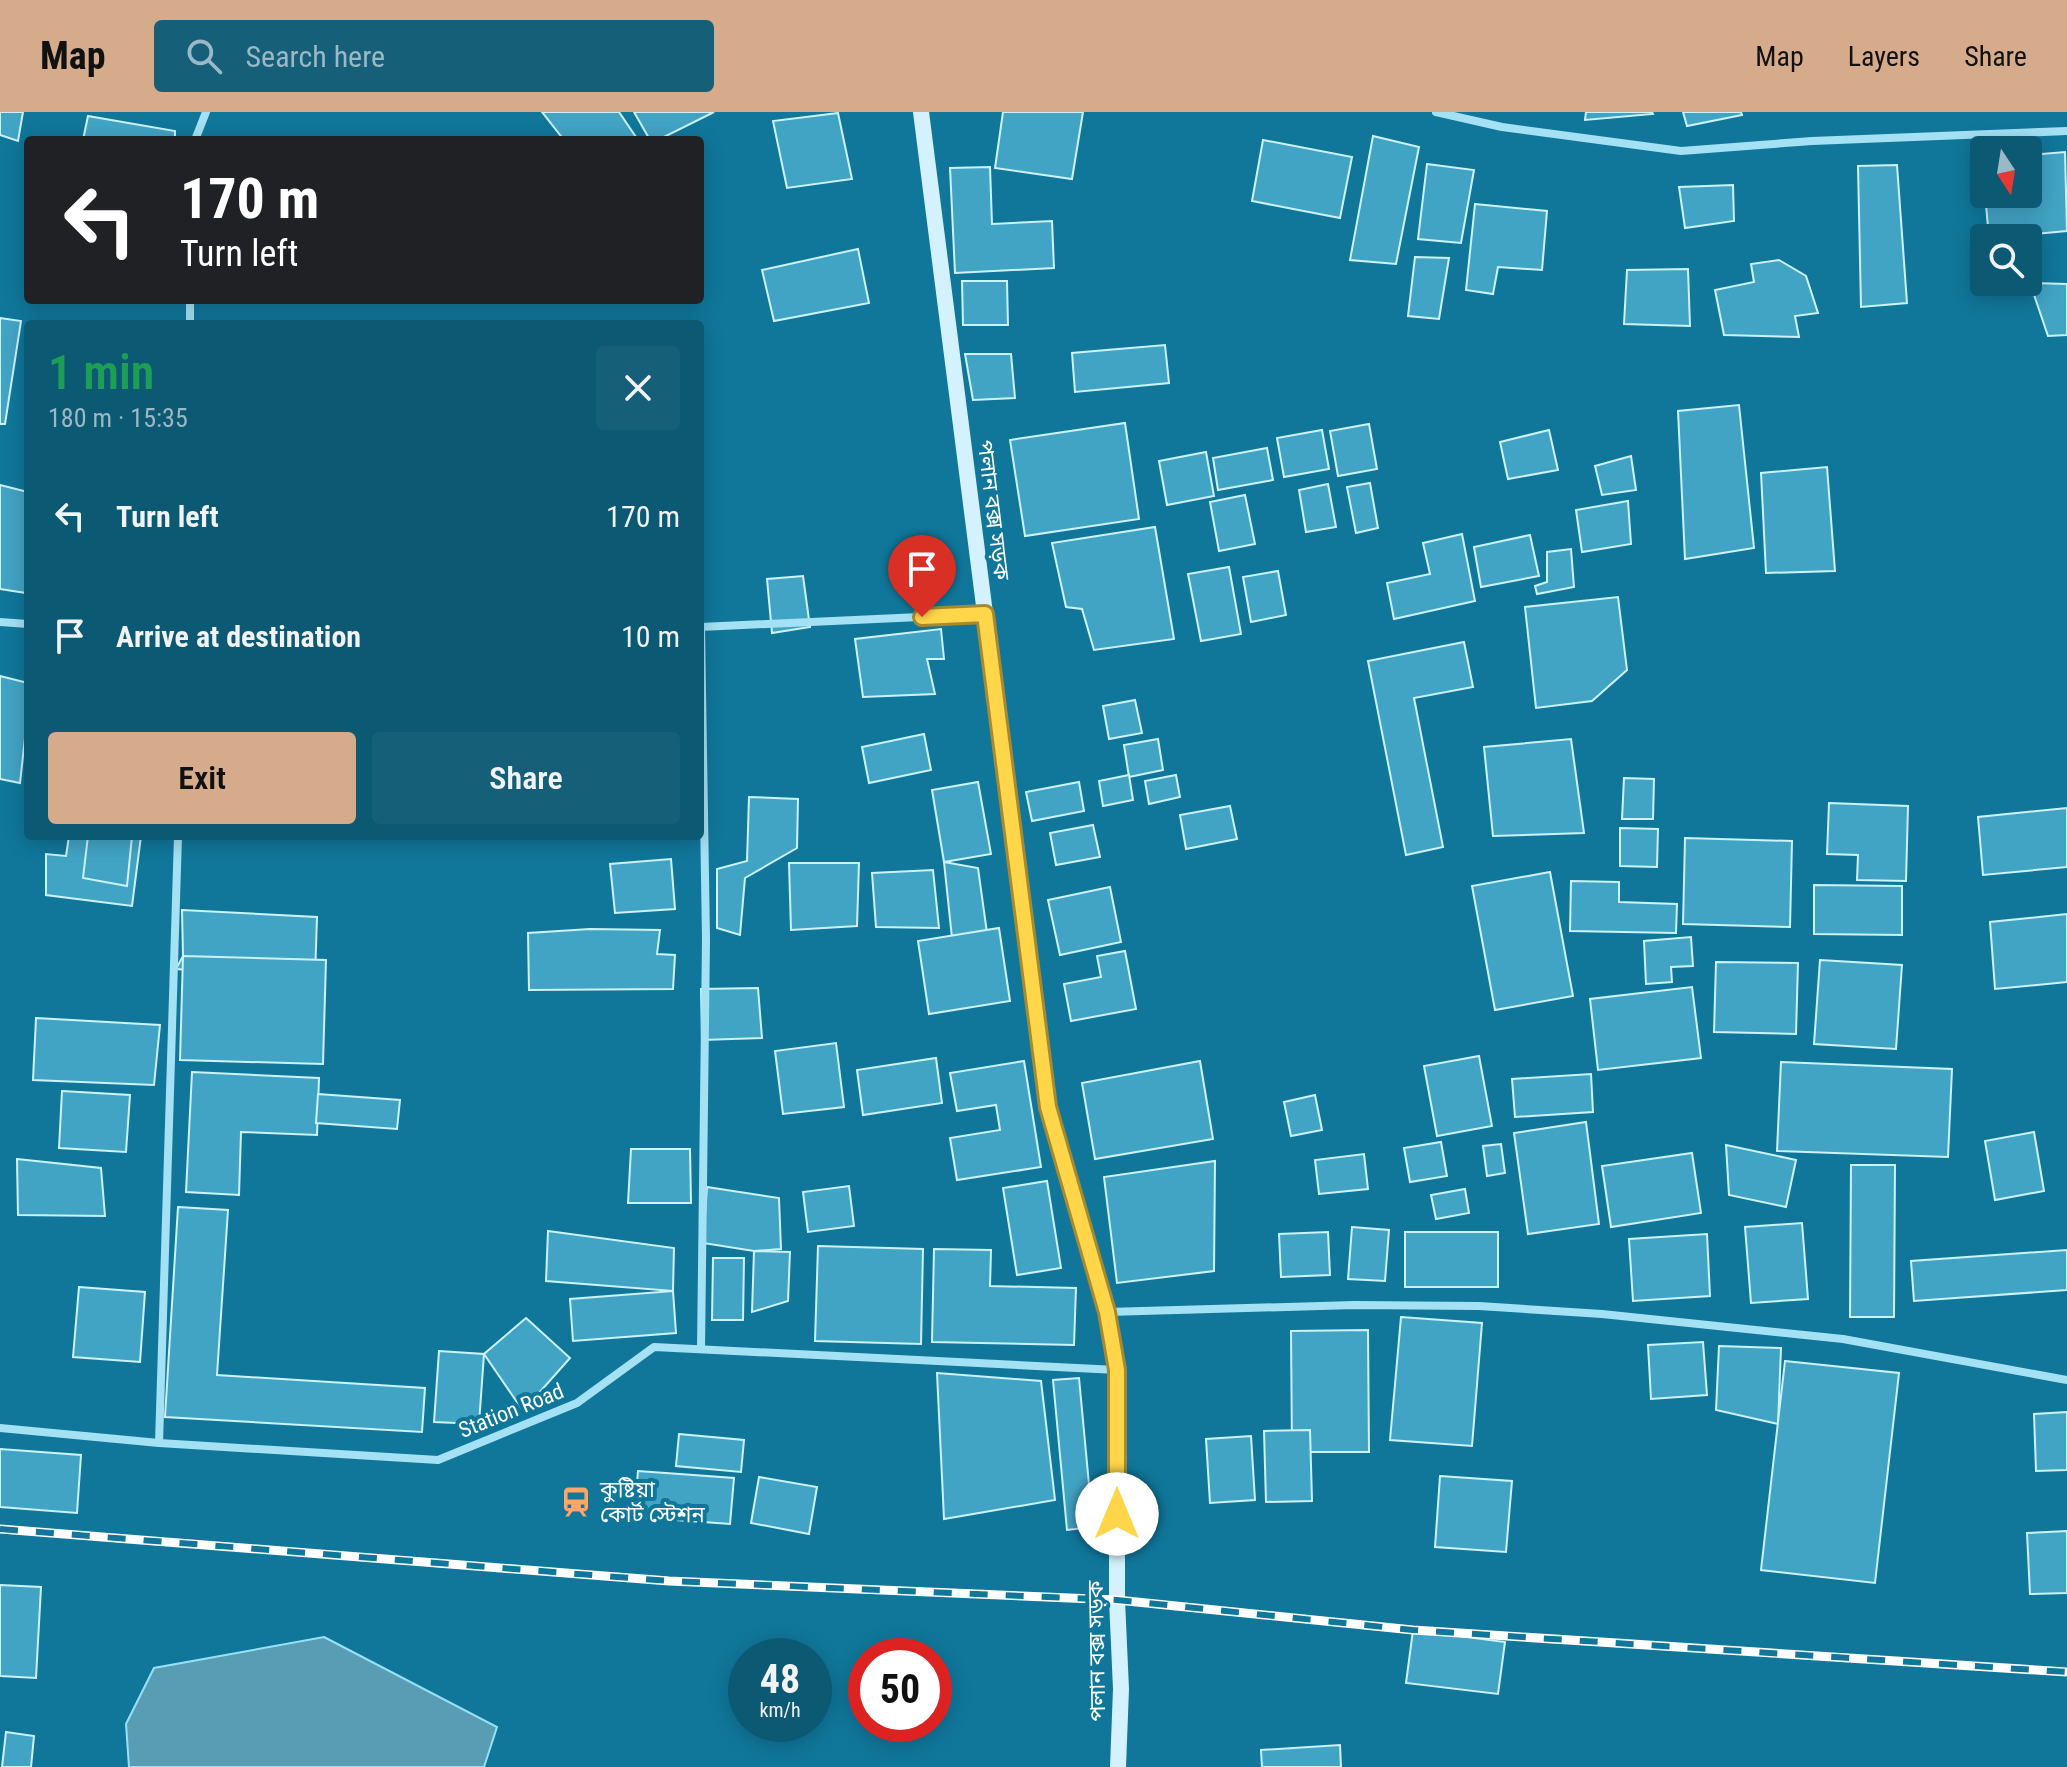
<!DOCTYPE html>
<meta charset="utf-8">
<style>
:root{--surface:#0c5974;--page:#155f79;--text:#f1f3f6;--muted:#9ab8c5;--accent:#d6ab8b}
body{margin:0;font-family:"Roboto Condensed","Noto Sans Bengali",sans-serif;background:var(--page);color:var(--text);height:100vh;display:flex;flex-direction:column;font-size:30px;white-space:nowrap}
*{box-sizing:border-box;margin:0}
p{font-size:26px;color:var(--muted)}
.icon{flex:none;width:44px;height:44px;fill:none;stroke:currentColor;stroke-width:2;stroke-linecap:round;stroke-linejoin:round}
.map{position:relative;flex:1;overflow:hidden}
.sheet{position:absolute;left:24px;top:208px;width:680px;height:520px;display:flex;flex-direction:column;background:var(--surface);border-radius:8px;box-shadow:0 4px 20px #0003}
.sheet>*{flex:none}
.banner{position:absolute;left:24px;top:24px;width:680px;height:168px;border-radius:8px;box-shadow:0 4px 20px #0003;background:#202124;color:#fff;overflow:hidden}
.needle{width:52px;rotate:168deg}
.fabs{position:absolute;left:1970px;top:24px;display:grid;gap:16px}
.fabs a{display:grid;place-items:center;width:72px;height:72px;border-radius:8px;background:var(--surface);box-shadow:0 4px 20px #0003;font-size:40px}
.speed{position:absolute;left:728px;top:1526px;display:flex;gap:16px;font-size:40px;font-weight:700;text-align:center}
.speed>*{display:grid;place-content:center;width:104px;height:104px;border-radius:50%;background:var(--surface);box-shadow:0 4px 20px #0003;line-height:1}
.speed small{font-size:20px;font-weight:400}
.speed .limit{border:12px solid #d22;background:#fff;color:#111}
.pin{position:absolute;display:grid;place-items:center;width:68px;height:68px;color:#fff;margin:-82px -34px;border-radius:50% 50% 50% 0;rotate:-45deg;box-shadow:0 0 8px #0007}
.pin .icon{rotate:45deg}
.me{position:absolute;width:88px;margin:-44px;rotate:0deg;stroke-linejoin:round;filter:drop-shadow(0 0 6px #0008)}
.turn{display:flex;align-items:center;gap:28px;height:168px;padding:0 24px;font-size:36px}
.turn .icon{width:104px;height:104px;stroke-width:2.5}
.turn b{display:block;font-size:56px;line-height:68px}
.round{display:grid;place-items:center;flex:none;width:84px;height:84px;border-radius:8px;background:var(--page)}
.headline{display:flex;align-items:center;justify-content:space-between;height:136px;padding:0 24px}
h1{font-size:48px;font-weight:600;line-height:60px;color:#1e9e55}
.cta{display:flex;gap:16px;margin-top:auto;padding:16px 24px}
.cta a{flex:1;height:92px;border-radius:8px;background:var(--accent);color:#111;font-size:32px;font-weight:600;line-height:92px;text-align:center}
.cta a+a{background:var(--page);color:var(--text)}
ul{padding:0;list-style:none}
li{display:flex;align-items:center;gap:24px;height:120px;padding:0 24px}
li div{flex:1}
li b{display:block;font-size:30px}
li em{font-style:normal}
header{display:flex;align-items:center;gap:48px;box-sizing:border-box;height:112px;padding:0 40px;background:var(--accent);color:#111}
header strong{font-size:38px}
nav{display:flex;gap:44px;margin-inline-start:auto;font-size:28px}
.search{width:560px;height:72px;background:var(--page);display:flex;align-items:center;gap:20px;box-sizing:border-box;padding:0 28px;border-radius:8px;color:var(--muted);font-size:30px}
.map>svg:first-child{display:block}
.water{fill:#599db5;stroke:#96e1f8;stroke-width:2}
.building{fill:#42a4c5;stroke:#ccf2fe;stroke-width:2}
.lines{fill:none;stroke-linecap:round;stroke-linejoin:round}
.minor{stroke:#a4e1f5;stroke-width:8}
.secondary{stroke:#d4f2fd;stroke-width:16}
.rail-casing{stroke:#fff;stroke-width:9}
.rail{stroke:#10779b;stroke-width:6;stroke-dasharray:18;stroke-linecap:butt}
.route-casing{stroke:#a68a30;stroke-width:20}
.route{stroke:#ffd54a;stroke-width:14}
.labels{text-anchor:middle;stroke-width:8;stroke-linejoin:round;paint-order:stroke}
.street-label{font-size:22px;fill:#fff;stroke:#10779b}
.poi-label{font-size:22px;fill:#fff;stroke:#10779b;text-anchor:start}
</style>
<header>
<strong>Map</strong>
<div class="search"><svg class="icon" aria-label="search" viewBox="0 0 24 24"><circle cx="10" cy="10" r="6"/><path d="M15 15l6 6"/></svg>Search here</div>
<nav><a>Map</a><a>Layers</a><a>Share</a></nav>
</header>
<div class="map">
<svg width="2067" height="1655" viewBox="0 0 2067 1655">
<rect width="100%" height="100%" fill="#10779b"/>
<polygon class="water" points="324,1525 497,1615 484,1655 129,1655 126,1612 154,1556"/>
<g class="building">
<polygon points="0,0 23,0 18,29 0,23"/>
<polygon points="542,0 619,0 638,28 564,28"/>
<polygon points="634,0 714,0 658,28 650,28"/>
<polygon points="1003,0 1083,0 1072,67 995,56"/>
<polygon points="1586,0 1652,0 1653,2 1585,8"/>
<polygon points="1683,0 1741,0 1742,3 1687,14"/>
<polygon points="838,1 852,67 787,76 773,9"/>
<polygon points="88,4 175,19 175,28 83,28"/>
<polygon points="1373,24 1419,35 1396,152 1350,148"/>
<polygon points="1263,28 1352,45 1340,106 1252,89"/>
<polygon points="2065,40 2067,119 1989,126 1985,82 2028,82 2028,43"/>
<polygon points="1427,52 1474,58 1461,131 1418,127"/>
<polygon points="1897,53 1907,191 1861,195 1858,54"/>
<polygon points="990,55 992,112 1052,109 1054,156 955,161 950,56"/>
<polygon points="1733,73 1734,109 1685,116 1679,75"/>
<polygon points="1475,92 1547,99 1542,158 1498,155 1493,182 1466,178"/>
<polygon points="858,137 869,191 774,209 762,158"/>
<polygon points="1415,145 1449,146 1439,207 1408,204"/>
<polygon points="1779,148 1806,164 1818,201 1795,204 1799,225 1724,223 1715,178 1754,170 1751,152"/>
<polygon points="1688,157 1690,214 1624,212 1627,158"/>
<polygon points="962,169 1007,169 1008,213 963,213"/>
<polygon points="2030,171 2067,172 2067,223 2048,224"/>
<polygon points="0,206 21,209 5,312 0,312"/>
<polygon points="1165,233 1169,271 1075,280 1072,241"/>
<polygon points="965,242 1011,242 1015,286 973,288"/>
<polygon points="1739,293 1754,436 1685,447 1678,299"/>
<polygon points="1125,311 1139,407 1025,424 1010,328"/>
<polygon points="1369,312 1377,357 1338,364 1330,319"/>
<polygon points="1322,318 1329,357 1284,365 1277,326"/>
<polygon points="1549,318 1558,358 1508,367 1500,330"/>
<polygon points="1267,336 1273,368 1218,378 1213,346"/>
<polygon points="1206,340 1214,384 1167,393 1159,349"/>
<polygon points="1631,344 1636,378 1602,383 1595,354"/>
<polygon points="1827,355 1835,459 1766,461 1761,361"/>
<polygon points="1370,371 1378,416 1356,421 1347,375"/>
<polygon points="1328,372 1336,415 1306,420 1299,378"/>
<polygon points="0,373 28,380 26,481 0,477"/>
<polygon points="1245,383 1255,432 1219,439 1210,390"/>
<polygon points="1628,389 1631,432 1582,440 1576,398"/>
<polygon points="1155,415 1174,527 1094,538 1082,497 1066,495 1052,431"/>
<polygon points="1462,422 1475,489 1394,507 1387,471 1430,462 1423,431"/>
<polygon points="1530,423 1539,464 1481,475 1474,435"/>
<polygon points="1571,437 1574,475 1537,482 1535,474 1547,470 1547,440"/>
<polygon points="1229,455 1241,522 1201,529 1188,462"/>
<polygon points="1278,459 1286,503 1251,510 1243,465"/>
<polygon points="803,464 810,515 772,521 767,467"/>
<polygon points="1618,485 1627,558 1592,589 1536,596 1525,495"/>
<polygon points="941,517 944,547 927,547 935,582 863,585 855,527"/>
<polygon points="1464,530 1473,575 1414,586 1443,735 1406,743 1368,549"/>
<polygon points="0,564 28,571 28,599 20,671 0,667"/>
<polygon points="1135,588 1142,621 1109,627 1103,594"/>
<polygon points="924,622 931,658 869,671 862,635"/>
<polygon points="1158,627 1163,658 1129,665 1124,633"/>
<polygon points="1571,627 1584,721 1493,724 1484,635"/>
<polygon points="1129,663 1133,688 1103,694 1099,669"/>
<polygon points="1176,663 1180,685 1149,692 1145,669"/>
<polygon points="1624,666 1654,667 1653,707 1622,707"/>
<polygon points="978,670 991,742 944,750 932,678"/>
<polygon points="1079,670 1084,699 1032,709 1026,680"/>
<polygon points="749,685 798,687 797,736 745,766 740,823 717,816 717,757 747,749"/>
<polygon points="1829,691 1908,694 1906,769 1857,768 1858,743 1827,742"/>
<polygon points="1230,694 1237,727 1186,737 1180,703"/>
<polygon points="2067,696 2067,755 1983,763 1978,705"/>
<polygon points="1093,713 1100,745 1056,753 1050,721"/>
<polygon points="1620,716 1658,717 1657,755 1620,754"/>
<polygon points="69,724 141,724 132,794 46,783 46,742 66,744"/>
<polygon points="88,724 132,724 127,774 83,766"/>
<polygon points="1685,726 1792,729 1790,815 1683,812"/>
<polygon points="671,747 675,797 615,801 610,752"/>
<polygon points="944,750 978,756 988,828 952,826"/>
<polygon points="789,751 859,751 857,814 791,818"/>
<polygon points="933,758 939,816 876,815 872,761"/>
<polygon points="1550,760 1573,884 1495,898 1472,774"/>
<polygon points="1571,769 1619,770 1619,790 1677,792 1676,821 1570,819"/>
<polygon points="1814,773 1902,774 1902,823 1814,822"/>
<polygon points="1110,775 1121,830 1060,843 1048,788"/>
<polygon points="182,798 317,805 315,866 176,857 183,844"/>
<polygon points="2067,802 2067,870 1995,877 1990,810"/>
<polygon points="999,816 1010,889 929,902 918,829"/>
<polygon points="590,817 660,818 657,842 675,843 673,877 529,878 528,821"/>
<polygon points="1691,825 1693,854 1671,855 1672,870 1646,872 1644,829"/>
<polygon points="1125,839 1136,897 1071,909 1064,872 1101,865 1097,844"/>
<polygon points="183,844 326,848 323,952 180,948"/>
<polygon points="1820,848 1902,853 1896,937 1814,932"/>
<polygon points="1716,850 1798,851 1796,922 1714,920"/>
<polygon points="1692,875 1701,946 1598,958 1590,887"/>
<polygon points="758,876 762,926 702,928 701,877"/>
<polygon points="36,906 160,913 154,973 33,968"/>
<polygon points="836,931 844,995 783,1002 775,939"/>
<polygon points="1479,944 1492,1014 1437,1024 1424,954"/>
<polygon points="936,946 942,991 863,1003 857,958"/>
<polygon points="1024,949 1041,1055 957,1068 950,1026 1000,1018 996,993 957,999 950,961"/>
<polygon points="1200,949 1213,1027 1095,1047 1082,971"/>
<polygon points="1781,950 1952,957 1948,1045 1777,1039"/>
<polygon points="192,960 319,966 317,1023 241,1020 239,1083 186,1080"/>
<polygon points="1591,962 1593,1000 1515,1005 1512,967"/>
<polygon points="62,979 130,983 126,1040 59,1036"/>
<polygon points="318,982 400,988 397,1017 316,1011"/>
<polygon points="1315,983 1322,1018 1291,1024 1284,990"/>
<polygon points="1586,1010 1599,1112 1528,1122 1514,1021"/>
<polygon points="2034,1020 2044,1079 1995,1088 1985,1029"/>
<polygon points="1441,1030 1447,1064 1410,1070 1404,1036"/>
<polygon points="1501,1032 1505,1061 1487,1064 1483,1034"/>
<polygon points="1726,1033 1796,1048 1786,1095 1729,1083"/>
<polygon points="631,1037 690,1037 691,1091 628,1091"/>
<polygon points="1692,1041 1701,1101 1611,1115 1602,1054"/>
<polygon points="1364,1042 1368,1077 1319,1082 1315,1048"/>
<polygon points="17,1047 101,1056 105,1104 18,1103"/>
<polygon points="1215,1049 1214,1159 1117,1171 1104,1065"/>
<polygon points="1851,1053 1895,1053 1894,1205 1850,1205"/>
<polygon points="1047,1069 1061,1156 1017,1163 1003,1076"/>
<polygon points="849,1074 854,1114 808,1120 803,1080"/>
<polygon points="707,1075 779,1086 781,1137 754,1139 703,1131"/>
<polygon points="1465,1077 1469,1101 1436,1107 1431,1083"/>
<polygon points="178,1095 228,1098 217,1263 425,1276 422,1320 165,1305"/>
<polygon points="1802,1111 1808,1187 1751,1191 1745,1115"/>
<polygon points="1352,1115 1389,1118 1385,1169 1348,1167"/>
<polygon points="548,1119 674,1136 673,1179 546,1169"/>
<polygon points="1328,1120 1330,1163 1281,1165 1279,1122"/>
<rect x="1405" y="1120" width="93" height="55"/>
<polygon points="1707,1122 1710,1184 1633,1189 1629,1127"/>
<polygon points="818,1134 923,1137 921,1232 815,1229"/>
<polygon points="934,1137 991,1138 990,1174 1076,1176 1074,1233 932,1230"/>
<polygon points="2067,1138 2067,1178 1914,1189 1911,1149"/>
<polygon points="754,1139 790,1140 788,1189 752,1200"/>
<polygon points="713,1146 744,1146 743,1208 712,1208"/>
<polygon points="79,1175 145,1180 140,1250 73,1245"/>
<polygon points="673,1179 676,1221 573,1229 570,1187"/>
<polygon points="1401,1205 1482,1211 1472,1334 1390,1328"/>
<polygon points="526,1206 570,1246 523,1299 484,1242"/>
<polygon points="1368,1218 1369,1340 1292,1340 1291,1219"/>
<polygon points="1703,1230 1707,1283 1651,1287 1648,1233"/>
<polygon points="1719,1234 1781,1236 1778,1312 1716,1298"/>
<polygon points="439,1239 484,1242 479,1312 434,1310"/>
<polygon points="1785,1249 1899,1261 1875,1471 1761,1458"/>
<polygon points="937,1261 1041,1269 1055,1388 944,1407"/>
<polygon points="1079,1266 1093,1415 1067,1418 1053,1268"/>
<polygon points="2067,1300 2067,1358 2036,1359 2034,1302"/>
<polygon points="1310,1318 1312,1389 1266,1390 1264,1319"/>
<polygon points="679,1322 744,1328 741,1360 676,1354"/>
<polygon points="1251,1324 1255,1388 1210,1391 1206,1327"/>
<polygon points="0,1337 81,1343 77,1401 0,1395"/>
<polygon points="638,1359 734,1366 730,1412 634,1405"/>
<polygon points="1440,1364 1512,1369 1506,1440 1435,1435"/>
<polygon points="759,1365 817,1375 809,1422 751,1411"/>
<polygon points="2067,1419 2067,1481 2030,1482 2027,1421"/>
<polygon points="0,1473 41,1475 36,1566 0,1564"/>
<polygon points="1413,1518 1505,1530 1498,1582 1406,1571"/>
<polygon points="6,1620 34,1624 31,1655 2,1655"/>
<polygon points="1340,1633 1341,1655 1262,1655 1261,1638"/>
</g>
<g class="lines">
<g class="minor">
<polyline points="1436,0 1502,15 1681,39 1812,29 2067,19"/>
<polyline points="195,28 206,0"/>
<polyline points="190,212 190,188"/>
<polyline points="0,510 28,512"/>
<polyline points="700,515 985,502"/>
<polyline points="1107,1200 1354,1193 1479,1194 1602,1202 1843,1227 2067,1268"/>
<polyline points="701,1237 706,827 701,515"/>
<polyline points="0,1316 159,1331 438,1348 577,1291 654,1235 1117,1258"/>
<polyline points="159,1331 178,724"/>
</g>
<polyline class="secondary" points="921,0 1048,995 1107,1200 1117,1258 1117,1488 1121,1577 1118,1655"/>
<g class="rail-casing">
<polyline id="rail" points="0,1417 669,1469 1117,1488 1413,1518 2067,1560"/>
</g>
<use href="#rail" class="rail"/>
</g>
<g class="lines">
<g class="route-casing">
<polyline id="route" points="922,505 985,502 1048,995 1107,1200 1117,1258 1117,1402"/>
</g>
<use href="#route" class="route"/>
</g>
<defs>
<g id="station-bare" transform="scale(2.4)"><path d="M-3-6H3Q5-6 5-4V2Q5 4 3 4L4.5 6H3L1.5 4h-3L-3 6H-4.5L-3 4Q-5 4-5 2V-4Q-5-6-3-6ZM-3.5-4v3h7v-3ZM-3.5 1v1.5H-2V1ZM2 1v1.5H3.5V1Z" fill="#ffa667" stroke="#10779b" stroke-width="2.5" paint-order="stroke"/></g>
</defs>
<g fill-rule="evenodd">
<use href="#station-bare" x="576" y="1390"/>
</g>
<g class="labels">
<g class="street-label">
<text transform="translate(994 398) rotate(83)" y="8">পলান বক্স সড়ক</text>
<text transform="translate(511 1298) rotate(-22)" y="8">Station Road</text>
<text transform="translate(1096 1539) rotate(-91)" y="8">পলান বক্স সড়ক</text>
</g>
<g class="poi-label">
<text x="600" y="1385">কুষ্টিয়া<tspan x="600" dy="25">কোর্ট স্টেশন</tspan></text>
</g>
</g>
</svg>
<div class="fabs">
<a><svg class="needle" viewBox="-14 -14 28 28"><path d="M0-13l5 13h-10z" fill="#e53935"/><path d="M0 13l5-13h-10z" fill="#9ab8c5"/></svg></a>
<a><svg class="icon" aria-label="search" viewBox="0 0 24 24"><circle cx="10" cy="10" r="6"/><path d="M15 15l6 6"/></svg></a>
</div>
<div class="speed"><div>48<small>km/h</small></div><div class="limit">50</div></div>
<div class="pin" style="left:922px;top:505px;background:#d93025"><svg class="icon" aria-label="arrive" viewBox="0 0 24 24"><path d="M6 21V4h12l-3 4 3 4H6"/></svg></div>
<svg class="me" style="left:1117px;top:1402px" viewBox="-20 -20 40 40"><circle r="19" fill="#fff"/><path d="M0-13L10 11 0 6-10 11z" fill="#ffd54a"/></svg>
<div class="banner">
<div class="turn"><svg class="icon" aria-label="left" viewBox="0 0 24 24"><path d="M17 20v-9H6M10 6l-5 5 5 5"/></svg><div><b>170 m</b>Turn left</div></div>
</div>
<section class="sheet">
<div class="headline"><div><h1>1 min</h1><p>180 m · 15:35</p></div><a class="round"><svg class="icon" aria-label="close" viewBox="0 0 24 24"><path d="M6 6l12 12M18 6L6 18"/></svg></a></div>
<ul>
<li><svg class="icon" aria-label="left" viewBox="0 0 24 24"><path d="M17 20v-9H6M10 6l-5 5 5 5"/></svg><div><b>Turn left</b></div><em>170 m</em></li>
<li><svg class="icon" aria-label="arrive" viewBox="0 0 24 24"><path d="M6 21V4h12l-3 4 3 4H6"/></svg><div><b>Arrive at destination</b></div><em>10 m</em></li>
</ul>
<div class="cta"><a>Exit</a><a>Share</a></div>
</section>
</div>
